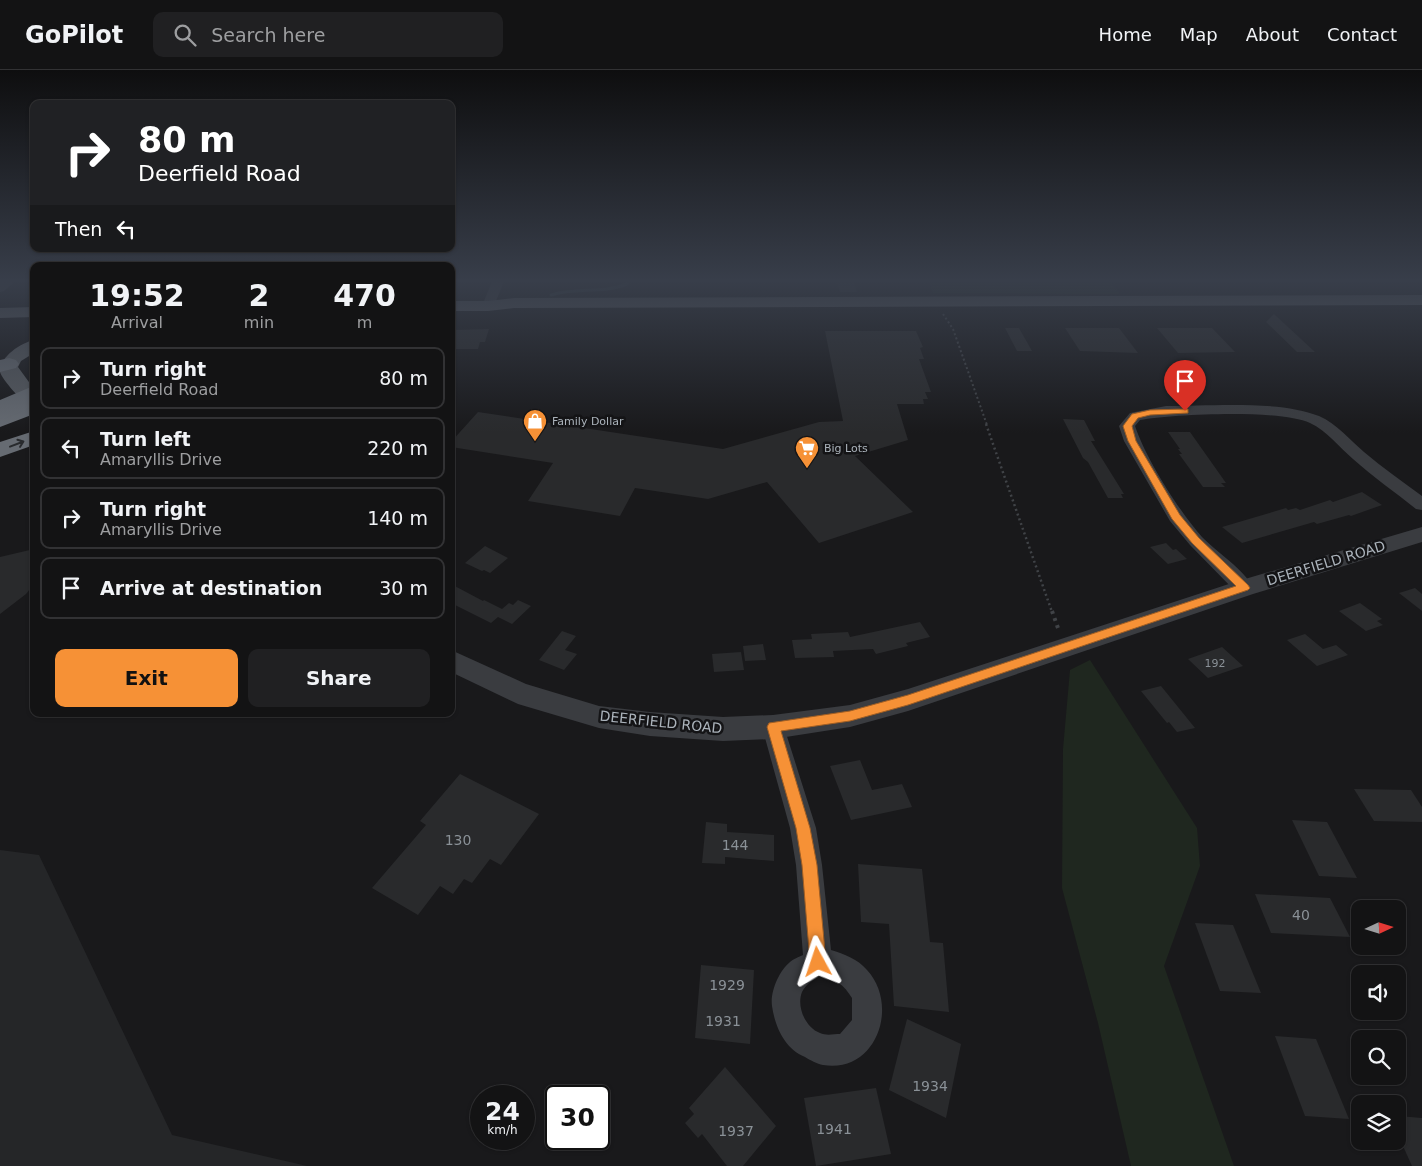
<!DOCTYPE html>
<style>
:root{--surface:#131314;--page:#202022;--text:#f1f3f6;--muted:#9d9ea0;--line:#323234;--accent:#f69136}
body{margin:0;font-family:"DejaVu Sans",sans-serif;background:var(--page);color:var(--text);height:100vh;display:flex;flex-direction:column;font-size:19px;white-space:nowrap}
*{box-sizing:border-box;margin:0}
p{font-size:16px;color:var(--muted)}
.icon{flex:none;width:28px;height:28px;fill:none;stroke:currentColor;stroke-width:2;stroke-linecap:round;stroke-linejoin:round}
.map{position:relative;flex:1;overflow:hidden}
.panel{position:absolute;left:30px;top:192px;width:425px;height:455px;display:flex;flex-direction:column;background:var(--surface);border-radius:10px;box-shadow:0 1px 4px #0004,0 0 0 1px var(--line)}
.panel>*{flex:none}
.banner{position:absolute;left:30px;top:30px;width:425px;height:152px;border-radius:10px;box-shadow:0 1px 4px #0004,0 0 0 1px var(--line);background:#202124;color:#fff;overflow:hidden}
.needle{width:32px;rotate:86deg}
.controls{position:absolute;left:1351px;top:830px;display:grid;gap:10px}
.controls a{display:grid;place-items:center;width:55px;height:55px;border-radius:10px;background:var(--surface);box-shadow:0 1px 4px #0004,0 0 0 1px var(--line);font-size:25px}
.speed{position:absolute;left:470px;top:1015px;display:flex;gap:10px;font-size:25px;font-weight:700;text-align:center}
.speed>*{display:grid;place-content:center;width:65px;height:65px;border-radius:50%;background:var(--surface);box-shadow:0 1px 4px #0004,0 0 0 1px var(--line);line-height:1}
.speed small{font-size:12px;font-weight:400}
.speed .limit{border:2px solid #111;border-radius:8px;background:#fff;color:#111}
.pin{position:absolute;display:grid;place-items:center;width:42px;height:42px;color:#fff;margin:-51px -21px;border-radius:50% 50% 50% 0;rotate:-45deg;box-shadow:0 0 5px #0007}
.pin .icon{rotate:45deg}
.me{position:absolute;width:55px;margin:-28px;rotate:355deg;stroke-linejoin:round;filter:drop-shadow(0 0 4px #0008)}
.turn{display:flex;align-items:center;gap:18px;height:105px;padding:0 25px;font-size:22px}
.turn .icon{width:65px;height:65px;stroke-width:2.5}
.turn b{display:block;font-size:35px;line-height:42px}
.then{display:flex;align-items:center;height:48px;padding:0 25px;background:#0003;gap:10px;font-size:19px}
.eta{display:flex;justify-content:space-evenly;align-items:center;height:85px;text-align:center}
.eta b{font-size:30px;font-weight:700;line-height:35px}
.cta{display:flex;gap:10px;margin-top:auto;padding:10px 25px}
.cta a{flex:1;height:58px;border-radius:10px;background:var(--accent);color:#111;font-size:20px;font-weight:700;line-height:58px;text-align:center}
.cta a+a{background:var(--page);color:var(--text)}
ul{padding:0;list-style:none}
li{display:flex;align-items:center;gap:15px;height:62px;margin:0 10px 8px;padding:0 15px;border:2px solid var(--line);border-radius:10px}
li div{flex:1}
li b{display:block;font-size:19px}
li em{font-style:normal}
header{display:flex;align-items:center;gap:30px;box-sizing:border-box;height:70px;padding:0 25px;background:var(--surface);border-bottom:1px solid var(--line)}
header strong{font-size:24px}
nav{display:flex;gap:28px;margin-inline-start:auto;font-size:18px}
.search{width:350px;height:45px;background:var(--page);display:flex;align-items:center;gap:12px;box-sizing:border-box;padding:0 18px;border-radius:10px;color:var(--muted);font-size:19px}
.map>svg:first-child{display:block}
.built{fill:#252628}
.green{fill:#1f271f}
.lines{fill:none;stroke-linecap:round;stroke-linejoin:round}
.stream{stroke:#2e3c40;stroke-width:3}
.building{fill:#292a2c}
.path-far2{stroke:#404347;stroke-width:2;stroke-dasharray:2 2.5;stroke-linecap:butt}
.path-far1{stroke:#404347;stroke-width:2.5;stroke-dasharray:2 3;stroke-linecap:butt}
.path{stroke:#404347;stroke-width:4;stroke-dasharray:3 4.5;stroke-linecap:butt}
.minor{fill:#3a3c40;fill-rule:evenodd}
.tertiary{fill:#3a3c40;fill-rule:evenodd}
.primary{fill:#565a5f;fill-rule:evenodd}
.motorway{fill:#666b72;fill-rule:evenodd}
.motorway-bridge{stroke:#666b72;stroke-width:19}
.oneway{stroke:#282a2d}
.route{fill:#f69136;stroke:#a05e23}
.labels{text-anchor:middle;stroke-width:5;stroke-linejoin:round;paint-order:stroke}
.far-poi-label{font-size:11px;fill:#abb3bb;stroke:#141416;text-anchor:start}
.number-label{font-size:11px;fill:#8a9197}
.street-label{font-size:14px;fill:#abb3bb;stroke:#141416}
.near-number-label{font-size:14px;fill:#8a9197}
</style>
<header>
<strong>GoPilot</strong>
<div class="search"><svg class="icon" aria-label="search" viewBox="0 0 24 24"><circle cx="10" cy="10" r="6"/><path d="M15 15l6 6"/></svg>Search here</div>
<nav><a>Home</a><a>Map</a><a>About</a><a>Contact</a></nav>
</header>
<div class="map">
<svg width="1422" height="1096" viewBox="0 0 1422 1096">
<rect width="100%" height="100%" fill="#19191b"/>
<polygon class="built" points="0,780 39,785 172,1065 307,1096 0,1096"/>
<g class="green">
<polygon points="928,209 1109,209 1120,224 933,223"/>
<polygon points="1090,590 1197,758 1200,796 1164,896 1234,1096 1131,1096 1098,953 1062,818 1063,679 1070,600"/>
</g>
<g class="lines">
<path class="stream" d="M551,225C576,217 603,224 627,214L629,209"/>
</g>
<g class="building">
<polygon points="836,209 853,209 857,222 840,222"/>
<polygon points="1274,244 1315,282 1297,282 1266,252"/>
<polygon points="1005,258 1019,258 1032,281 1017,281"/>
<polygon points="1065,258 1119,258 1138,283 1080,281"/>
<polygon points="1157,258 1212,258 1235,282 1178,283"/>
<polygon points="489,259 485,272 480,272 478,279 451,279 451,260"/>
<polygon points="825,261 916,261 923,277 920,278 924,289 919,289 931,322 925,322 928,329 923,329 924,334 897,334 908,370 855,386 913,442 819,473 767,412 708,429 635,418 620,446 528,431 553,393 451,377 451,372 478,342 723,379 819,352 843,351"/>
<polygon points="1063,349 1084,350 1095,371 1091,371 1124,424 1121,424 1123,428 1108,428 1088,392 1083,388"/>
<polygon points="1168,362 1190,362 1226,413 1221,413 1225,417 1203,417 1179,384 1182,384 1178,379 1180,379"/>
<polygon points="1362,422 1382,435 1351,446 1349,445 1317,454 1314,452 1242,473 1222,457 1286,438 1288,440 1296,438 1300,440 1330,430 1333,432"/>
<polygon points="1166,473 1173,480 1176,479 1187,489 1168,494 1150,477"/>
<polygon points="485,476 508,488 490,503 484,500 482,501 465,493"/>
<polygon points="34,479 34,514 26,524 0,544 0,487"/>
<polygon points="451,514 483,531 484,530 502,539 509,533 513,535 518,530 531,536 512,554 498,547 491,553 451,533"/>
<polygon points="1415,518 1422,524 1422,541 1399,523"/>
<polygon points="1360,533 1382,549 1377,551 1383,555 1366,561 1339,541"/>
<polygon points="920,552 930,567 906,573 908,576 876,584 873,579 833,581 834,587 795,588 792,570 812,569 811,564 848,562 850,567"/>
<polygon points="562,561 576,566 565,580 577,584 564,600 539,590"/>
<polygon points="1305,564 1323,579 1336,575 1348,585 1317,596 1287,570"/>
<polygon points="763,574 766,590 745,591 743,576"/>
<polygon points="1222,577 1243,596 1208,608 1188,589"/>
<polygon points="741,582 744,600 714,602 712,584"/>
<polygon points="1161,616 1195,658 1177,662 1169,652 1167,653 1141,621"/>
<polygon points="860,690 872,720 902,714 912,737 851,750 830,696"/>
<polygon points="460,704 539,744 501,795 490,789 472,813 464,809 453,824 440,816 418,845 372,818 426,755 420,751"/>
<polygon points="1354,719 1411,720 1422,737 1422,752 1374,751"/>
<polygon points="1292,750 1327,752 1357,808 1319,806"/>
<polygon points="706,752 727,754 727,762 774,765 774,791 725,787 725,794 702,793"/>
<polygon points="858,794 922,799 930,872 943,873 949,942 894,936 889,854 861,852"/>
<polygon points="1255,824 1330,828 1350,867 1271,863"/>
<polygon points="1195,853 1233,855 1261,923 1220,921"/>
<polygon points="701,895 754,900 750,974 695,968"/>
<polygon points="907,949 961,974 946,1048 889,1020"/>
<polygon points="1275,966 1316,969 1349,1049 1305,1046"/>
<polygon points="725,997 776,1056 743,1096 727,1096 702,1064 698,1068 685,1053 694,1044 689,1038"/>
<polygon points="876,1018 891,1084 816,1096 804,1028"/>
<polygon points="1398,1046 1422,1048 1422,1096 1412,1096 1398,1065"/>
</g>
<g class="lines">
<polyline class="path-far2" points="943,244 953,259 987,355"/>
<polyline class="path-far1" points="986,354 1052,542"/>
<polyline class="path" points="1052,541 1059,561"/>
<g class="minor">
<polygon points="4,209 18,209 4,221 0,222 0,212"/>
<polygon points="493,209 505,209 494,236 488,240 482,236"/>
<path d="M1166,336C1210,336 1279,330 1319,346C1337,354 1350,370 1364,382C1383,398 1403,412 1422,426V440L1416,439C1395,422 1373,407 1353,389C1339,377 1327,361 1310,353C1280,339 1174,344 1140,350L1135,356C1146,389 1179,441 1202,467C1218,483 1242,498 1254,518L1251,523L1244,525L1237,523L1190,475L1170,451L1124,371L1119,356L1130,343Z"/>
<path d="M773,648L781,650L784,657L816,758L822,795L831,880C844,884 858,889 867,900C900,936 876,1004 823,995C817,994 810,990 805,987C785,979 775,957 772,936C770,922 779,901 790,892C793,889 799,887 803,885L796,795L790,758L762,657L765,650ZM820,906C835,908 844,915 852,928V950L840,964C834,964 826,966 820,963C806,958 796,937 802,922C806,914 813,910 820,906Z"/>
</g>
<polygon class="tertiary" points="1422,457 1422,472 1253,524 908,641 850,657 773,669 723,671 650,666 599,658 518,634 451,602 451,580 526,614 599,636 650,642 723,647 773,645 850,635 908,619 1235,512"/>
<g class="primary">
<polygon points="1422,225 1422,235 514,238 488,241 451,241 451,231 488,231 514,228"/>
<polygon points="34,237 34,247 0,248 0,238"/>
<path d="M34,270V283L21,291L18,297L34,319V338L27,336C20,328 3,311 0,302C0,286 21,273 34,270Z"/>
</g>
<g class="motorway">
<polygon points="9,288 16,290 19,294 16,298 0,302 0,290"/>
<polygon points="34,330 34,344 0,357 0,343"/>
<polygon points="34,361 34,375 0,387 0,372"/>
</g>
<polyline class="motorway-bridge" points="3,339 34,326"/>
</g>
<defs><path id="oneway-shaft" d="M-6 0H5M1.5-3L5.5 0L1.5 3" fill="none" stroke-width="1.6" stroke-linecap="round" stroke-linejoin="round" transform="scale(1.25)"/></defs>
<use class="oneway" href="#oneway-shaft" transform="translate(17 374) rotate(-21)"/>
<linearGradient id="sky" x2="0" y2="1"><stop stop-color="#0e0e0f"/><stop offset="0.58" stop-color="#383e4a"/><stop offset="1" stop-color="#383e4a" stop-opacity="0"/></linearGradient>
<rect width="1422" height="363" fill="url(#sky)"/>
<polygon class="route" points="1185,339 1188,339 1188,343 1150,345 1138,348 1132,356 1136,371 1180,445 1199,468 1248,515 1250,518 1248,520 908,635 850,651 781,661 810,758 817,795 826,892 823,898 818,900 812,898 810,892 802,795 796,758 767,657 769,653 850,641 908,625 1236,516 1192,473 1172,449 1128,371 1123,356 1132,344 1150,340"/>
<defs>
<g id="shop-pin" transform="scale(1.25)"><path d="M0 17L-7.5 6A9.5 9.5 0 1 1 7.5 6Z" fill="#f69136" stroke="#141416"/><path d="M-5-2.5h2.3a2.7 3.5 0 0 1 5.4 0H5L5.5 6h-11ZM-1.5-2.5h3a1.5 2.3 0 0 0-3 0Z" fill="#fff"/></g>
<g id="supermarket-pin" transform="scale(1.25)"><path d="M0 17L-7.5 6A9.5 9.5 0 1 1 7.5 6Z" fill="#f69136" stroke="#141416"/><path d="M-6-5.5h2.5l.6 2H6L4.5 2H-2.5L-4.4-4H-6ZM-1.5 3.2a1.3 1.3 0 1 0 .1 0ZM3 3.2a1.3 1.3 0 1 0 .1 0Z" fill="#fff"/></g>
</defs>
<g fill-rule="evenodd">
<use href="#shop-pin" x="535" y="351"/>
<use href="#supermarket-pin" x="807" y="378"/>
</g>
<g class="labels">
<g class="far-poi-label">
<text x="552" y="355">Family Dollar</text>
<text x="824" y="382">Big Lots</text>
</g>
<g class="number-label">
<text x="1215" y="597">192</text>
</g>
<g class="street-label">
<text transform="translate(1326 493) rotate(-17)" y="5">DEERFIELD ROAD</text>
<text transform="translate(661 652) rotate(6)" y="5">DEERFIELD ROAD</text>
</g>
<g class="near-number-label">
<text x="458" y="775">130</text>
<text x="735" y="780">144</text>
<text x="1301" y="850">40</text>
<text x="727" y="920">1929</text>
<text x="723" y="956">1931</text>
<text x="930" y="1021">1934</text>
<text x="834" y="1064">1941</text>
<text x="736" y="1066">1937</text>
</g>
</g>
</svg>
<div class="controls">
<a><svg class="needle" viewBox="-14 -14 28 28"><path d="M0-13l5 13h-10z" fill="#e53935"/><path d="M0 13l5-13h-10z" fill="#9d9ea0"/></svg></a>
<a><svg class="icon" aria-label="sound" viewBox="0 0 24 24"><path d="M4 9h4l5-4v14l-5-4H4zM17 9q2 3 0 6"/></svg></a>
<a><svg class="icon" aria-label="search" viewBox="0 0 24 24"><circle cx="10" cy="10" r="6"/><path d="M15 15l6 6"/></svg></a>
<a><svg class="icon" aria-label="layers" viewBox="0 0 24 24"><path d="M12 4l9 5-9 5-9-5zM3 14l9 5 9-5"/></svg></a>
</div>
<div class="speed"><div>24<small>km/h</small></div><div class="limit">30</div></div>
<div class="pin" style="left:1185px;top:341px;background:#d93025"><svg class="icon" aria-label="arrive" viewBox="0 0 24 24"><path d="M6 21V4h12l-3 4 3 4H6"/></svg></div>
<svg class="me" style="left:818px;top:892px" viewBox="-20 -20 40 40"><path d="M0-17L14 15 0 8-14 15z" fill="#f69136" stroke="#fff" stroke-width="4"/></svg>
<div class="banner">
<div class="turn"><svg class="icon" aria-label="right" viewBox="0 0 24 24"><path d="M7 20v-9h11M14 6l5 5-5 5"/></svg><div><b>80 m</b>Deerfield Road</div></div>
<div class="then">Then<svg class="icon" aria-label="left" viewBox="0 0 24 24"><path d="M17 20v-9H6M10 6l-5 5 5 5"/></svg></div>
</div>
<section class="panel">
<div class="eta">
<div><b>19:52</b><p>Arrival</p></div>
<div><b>2</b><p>min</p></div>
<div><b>470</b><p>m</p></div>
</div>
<ul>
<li><svg class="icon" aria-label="right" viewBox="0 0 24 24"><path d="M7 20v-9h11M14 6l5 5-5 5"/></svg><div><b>Turn right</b><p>Deerfield Road</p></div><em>80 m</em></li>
<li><svg class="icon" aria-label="left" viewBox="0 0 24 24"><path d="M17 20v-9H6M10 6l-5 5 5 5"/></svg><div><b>Turn left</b><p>Amaryllis Drive</p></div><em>220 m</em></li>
<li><svg class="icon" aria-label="right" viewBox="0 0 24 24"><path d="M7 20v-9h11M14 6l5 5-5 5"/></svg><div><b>Turn right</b><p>Amaryllis Drive</p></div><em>140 m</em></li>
<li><svg class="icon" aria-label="arrive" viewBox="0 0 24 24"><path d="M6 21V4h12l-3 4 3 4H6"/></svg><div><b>Arrive at destination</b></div><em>30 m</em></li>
</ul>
<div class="cta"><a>Exit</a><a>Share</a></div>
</section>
</div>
